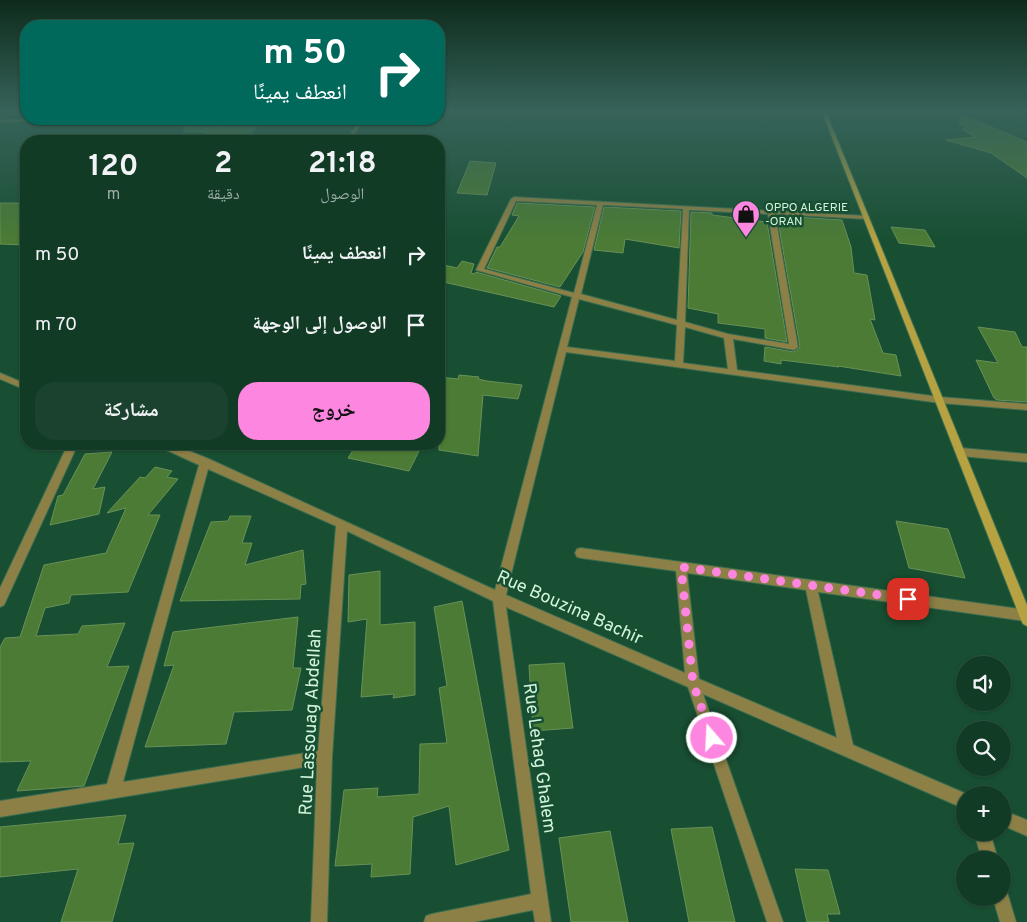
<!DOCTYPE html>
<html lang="ar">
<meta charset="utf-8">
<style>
:root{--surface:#123b26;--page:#1b422e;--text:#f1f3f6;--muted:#9cada7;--line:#315543;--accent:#fd86e1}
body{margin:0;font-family:Overpass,"Noto Naskh Arabic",sans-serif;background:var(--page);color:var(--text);direction:rtl;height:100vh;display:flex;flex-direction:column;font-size:19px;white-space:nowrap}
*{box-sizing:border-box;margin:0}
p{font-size:16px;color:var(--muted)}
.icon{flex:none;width:28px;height:28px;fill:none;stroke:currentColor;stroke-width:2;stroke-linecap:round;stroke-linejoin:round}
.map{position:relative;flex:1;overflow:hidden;direction:ltr}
.side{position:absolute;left:20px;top:135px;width:425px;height:315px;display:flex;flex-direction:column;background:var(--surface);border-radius:20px;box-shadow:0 1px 4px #0004,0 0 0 1px var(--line);direction:rtl}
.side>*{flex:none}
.top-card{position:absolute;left:20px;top:20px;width:425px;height:105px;border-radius:20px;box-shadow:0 1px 4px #0004,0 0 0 1px var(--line);direction:rtl;background:#00695c;color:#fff;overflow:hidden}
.fabs{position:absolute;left:956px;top:656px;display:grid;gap:10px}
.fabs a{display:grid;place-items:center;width:55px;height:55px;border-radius:50%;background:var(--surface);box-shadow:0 1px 4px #0004,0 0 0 1px var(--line);font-size:25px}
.pin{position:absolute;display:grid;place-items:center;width:42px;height:42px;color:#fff;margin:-21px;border-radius:10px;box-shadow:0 2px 8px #0006}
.me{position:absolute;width:55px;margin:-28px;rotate:341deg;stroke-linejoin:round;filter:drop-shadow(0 0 4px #0008)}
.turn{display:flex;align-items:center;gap:18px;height:105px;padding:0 15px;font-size:22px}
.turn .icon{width:65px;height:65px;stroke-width:2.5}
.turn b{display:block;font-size:35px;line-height:42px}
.eta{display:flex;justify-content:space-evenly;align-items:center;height:85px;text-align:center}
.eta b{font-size:30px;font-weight:700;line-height:35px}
.action{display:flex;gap:10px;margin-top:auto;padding:10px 15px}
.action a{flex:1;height:58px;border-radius:20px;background:var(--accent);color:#111;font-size:20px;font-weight:700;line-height:58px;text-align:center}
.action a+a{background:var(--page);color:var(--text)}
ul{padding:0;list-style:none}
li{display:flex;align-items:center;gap:15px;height:70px;padding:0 15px}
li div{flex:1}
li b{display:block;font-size:19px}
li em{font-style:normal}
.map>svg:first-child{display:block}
.building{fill:#4b7b35;stroke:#689157}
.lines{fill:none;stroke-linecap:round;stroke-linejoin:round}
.street-casing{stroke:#396d51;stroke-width:2}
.secondary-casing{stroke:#396d51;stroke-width:2}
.street{fill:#8d8047;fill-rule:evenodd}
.secondary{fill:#b7a241;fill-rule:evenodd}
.route{stroke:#fd86e1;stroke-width:9;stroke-dasharray:0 16.2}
.labels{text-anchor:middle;stroke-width:5;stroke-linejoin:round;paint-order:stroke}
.far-poi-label{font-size:12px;fill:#d1f4dd;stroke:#184f32;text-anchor:start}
.near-street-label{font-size:18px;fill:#d1f4dd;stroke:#184f32}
</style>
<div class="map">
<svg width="1027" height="922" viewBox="0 0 1027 922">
<rect width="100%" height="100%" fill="#184f32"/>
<g class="building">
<polygon points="963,115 1027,142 1027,178 991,153 946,140 975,137 962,129 968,129 959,123"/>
<polygon points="184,119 208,119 209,124 218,126 259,124 248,137 202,136 207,132 184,132"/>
<polygon points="470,161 496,163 487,195 457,193"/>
<polygon points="0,203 26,203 26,245 0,244"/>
<polygon points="517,203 595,207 583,252 560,287 487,268 497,247 500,247 519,216 512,215"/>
<polygon points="604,207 681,211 679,248 625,239 623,253 594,250"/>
<polygon points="691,212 712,213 712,215 767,222 787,342 765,338 765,329 718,323 718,314 688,308"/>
<polygon points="777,216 842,220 851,247 854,273 867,275 875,320 870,319 883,353 896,355 901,376 838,366 839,367 781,360 781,364 764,361 765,347 794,352 800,347"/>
<polygon points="891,227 925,230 935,247 899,243"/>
<polygon points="462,261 474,264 471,273 474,274 476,272 561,296 554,307 439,281 439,264 457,268"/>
<polygon points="978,327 1015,332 1022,347 1027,347 1027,402 997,400 994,398 976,360 998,363"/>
<polygon points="459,375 479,377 478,379 487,381 522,385 518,399 483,395 478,456 439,450 439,377 458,379"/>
<polygon points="357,444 399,444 397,447 419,451 409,471 348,458"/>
<polygon points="112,452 93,489 105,487 99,514 50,525 58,496 63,495 85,454"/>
<polygon points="155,467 172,471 167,477 178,479 148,515 160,515 128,592 71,595 69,603 45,608 36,636 78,634 82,626 125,623 107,667 129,666 84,786 17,791 31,761 0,762 0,647 5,638 20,637 44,565 106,553 126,508 107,513 140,477 145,478"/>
<polygon points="230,516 251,516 242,543 252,543 245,565 303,550 306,584 301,585 300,599 180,601 211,522 228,521"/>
<polygon points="896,521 948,529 965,578 909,568"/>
<polygon points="380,571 380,625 415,622 415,695 393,698 394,694 361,697 367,619 348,622 349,575"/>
<polygon points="462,601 509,850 456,865 449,806 413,817 410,874 371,877 372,864 335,866 344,790 378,788 377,797 419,794 420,744 447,743 439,688 447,686 434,607"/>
<polygon points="298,617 293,668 301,668 292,710 234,712 226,744 145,747 174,665 164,666 173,632"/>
<polygon points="564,663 573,728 533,731 529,665"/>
<polygon points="126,815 118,844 134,843 112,922 61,922 78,869 0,877 0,827"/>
<polygon points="712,827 735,922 689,922 671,829"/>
<polygon points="610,831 628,922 571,922 559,838"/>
<polygon points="795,869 828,870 840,914 827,914 829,922 807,922"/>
</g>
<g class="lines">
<g class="street-casing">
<g id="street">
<polygon points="74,119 72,120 0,122 0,120"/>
<polygon points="210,119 214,119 214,121 218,122 324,119 322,120 218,124 210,123"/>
<polygon points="356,119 360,119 362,122 350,141 346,141 358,122"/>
<path d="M514,197L868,216L869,217L866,219L775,214L798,347L794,350L733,339L737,370L940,397L1027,404V410L940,403L566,352L506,595L685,673L676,571L581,558L577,557L575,553L577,549L581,548L1027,610V620L1025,621L818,592L853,745L969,795H965V809L703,694L783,922H767L688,687L506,607L551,922H535L533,910L474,922H424L426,916L432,914L531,894L493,601L347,531L332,757L327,922H311L317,765L0,817V801L107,784L199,465L160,447L158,444H172L209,459L495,590L572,297L476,270L511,199ZM516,201L597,205L574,293L484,269ZM603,205L683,209L677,320L581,294ZM689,210L768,214L789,344L728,334L685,322ZM579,299L677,325L675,361L567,347ZM685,327L724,338L728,369L683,363ZM208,469L336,526L318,751L123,782ZM687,573L806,590L837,738L699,679Z"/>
<polygon points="0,373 26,384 26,390 0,379"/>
<polygon points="68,444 78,444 4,605 0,607 0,588"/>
<polygon points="961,448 1027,454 1027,462 961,456 956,452"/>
<polygon points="1002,810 1027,820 1027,836 1002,825"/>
<polygon points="974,832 990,832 998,860 982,860"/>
<polygon points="1002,890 1007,892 1016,922 1000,922 993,898 1002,898"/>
</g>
</g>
<g class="secondary-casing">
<polygon id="secondary" points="822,112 826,112 1027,605 1027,626 1023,624 1021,620"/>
</g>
<use href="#street" class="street"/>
<use href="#secondary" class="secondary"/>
</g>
<linearGradient id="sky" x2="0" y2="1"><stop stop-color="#0d2b1c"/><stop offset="0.46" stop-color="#37635a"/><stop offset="1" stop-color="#37635a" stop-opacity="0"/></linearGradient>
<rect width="1027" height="241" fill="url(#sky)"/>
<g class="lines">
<polyline class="route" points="712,738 693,683 681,567 908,599"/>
</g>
<defs>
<g id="shop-pin" transform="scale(1.4375)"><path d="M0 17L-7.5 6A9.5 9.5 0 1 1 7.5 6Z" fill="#fd86e1" stroke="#184f32"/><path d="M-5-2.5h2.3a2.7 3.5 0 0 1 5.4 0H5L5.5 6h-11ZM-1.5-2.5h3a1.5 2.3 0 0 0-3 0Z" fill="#111"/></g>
</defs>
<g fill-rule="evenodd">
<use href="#shop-pin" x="746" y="214"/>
</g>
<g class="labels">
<g class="far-poi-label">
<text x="765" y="211">OPPO ALGERIE<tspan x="765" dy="14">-ORAN</tspan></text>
</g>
<g class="near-street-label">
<text transform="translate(570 607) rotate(24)" y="6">Rue Bouzina Bachir</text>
<text transform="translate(310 722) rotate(-87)" y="6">Rue Lassouag Abdellah</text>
<text transform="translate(540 758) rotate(82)" y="6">Rue Lehag Ghalem</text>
</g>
</g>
</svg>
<div class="fabs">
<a><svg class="icon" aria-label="sound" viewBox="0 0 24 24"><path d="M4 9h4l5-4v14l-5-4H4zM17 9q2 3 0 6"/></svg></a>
<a><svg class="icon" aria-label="search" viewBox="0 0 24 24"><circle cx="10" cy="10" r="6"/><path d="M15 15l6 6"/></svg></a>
<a>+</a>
<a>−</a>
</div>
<div class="pin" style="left:908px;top:599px;background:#d93025"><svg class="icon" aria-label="arrive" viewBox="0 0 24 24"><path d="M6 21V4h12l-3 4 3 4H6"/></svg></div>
<svg class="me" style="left:712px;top:738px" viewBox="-20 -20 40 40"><circle r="17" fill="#fd86e1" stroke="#fff" stroke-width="3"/><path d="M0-11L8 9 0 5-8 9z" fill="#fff"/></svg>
<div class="top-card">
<div class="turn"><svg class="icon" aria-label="right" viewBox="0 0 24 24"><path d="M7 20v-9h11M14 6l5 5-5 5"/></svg><div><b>50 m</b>انعطف يمينًا</div></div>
</div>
<section class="side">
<div class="eta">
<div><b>21:18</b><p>الوصول</p></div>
<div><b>2</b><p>دقيقة</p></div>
<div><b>120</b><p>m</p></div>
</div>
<ul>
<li><svg class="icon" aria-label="right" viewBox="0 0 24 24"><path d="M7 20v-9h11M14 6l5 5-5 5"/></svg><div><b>انعطف يمينًا</b></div><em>50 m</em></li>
<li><svg class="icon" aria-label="arrive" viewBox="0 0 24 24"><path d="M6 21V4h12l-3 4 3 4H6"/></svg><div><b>الوصول إلى الوجهة</b></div><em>70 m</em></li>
</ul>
<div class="action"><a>خروج</a><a>مشاركة</a></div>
</section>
</div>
